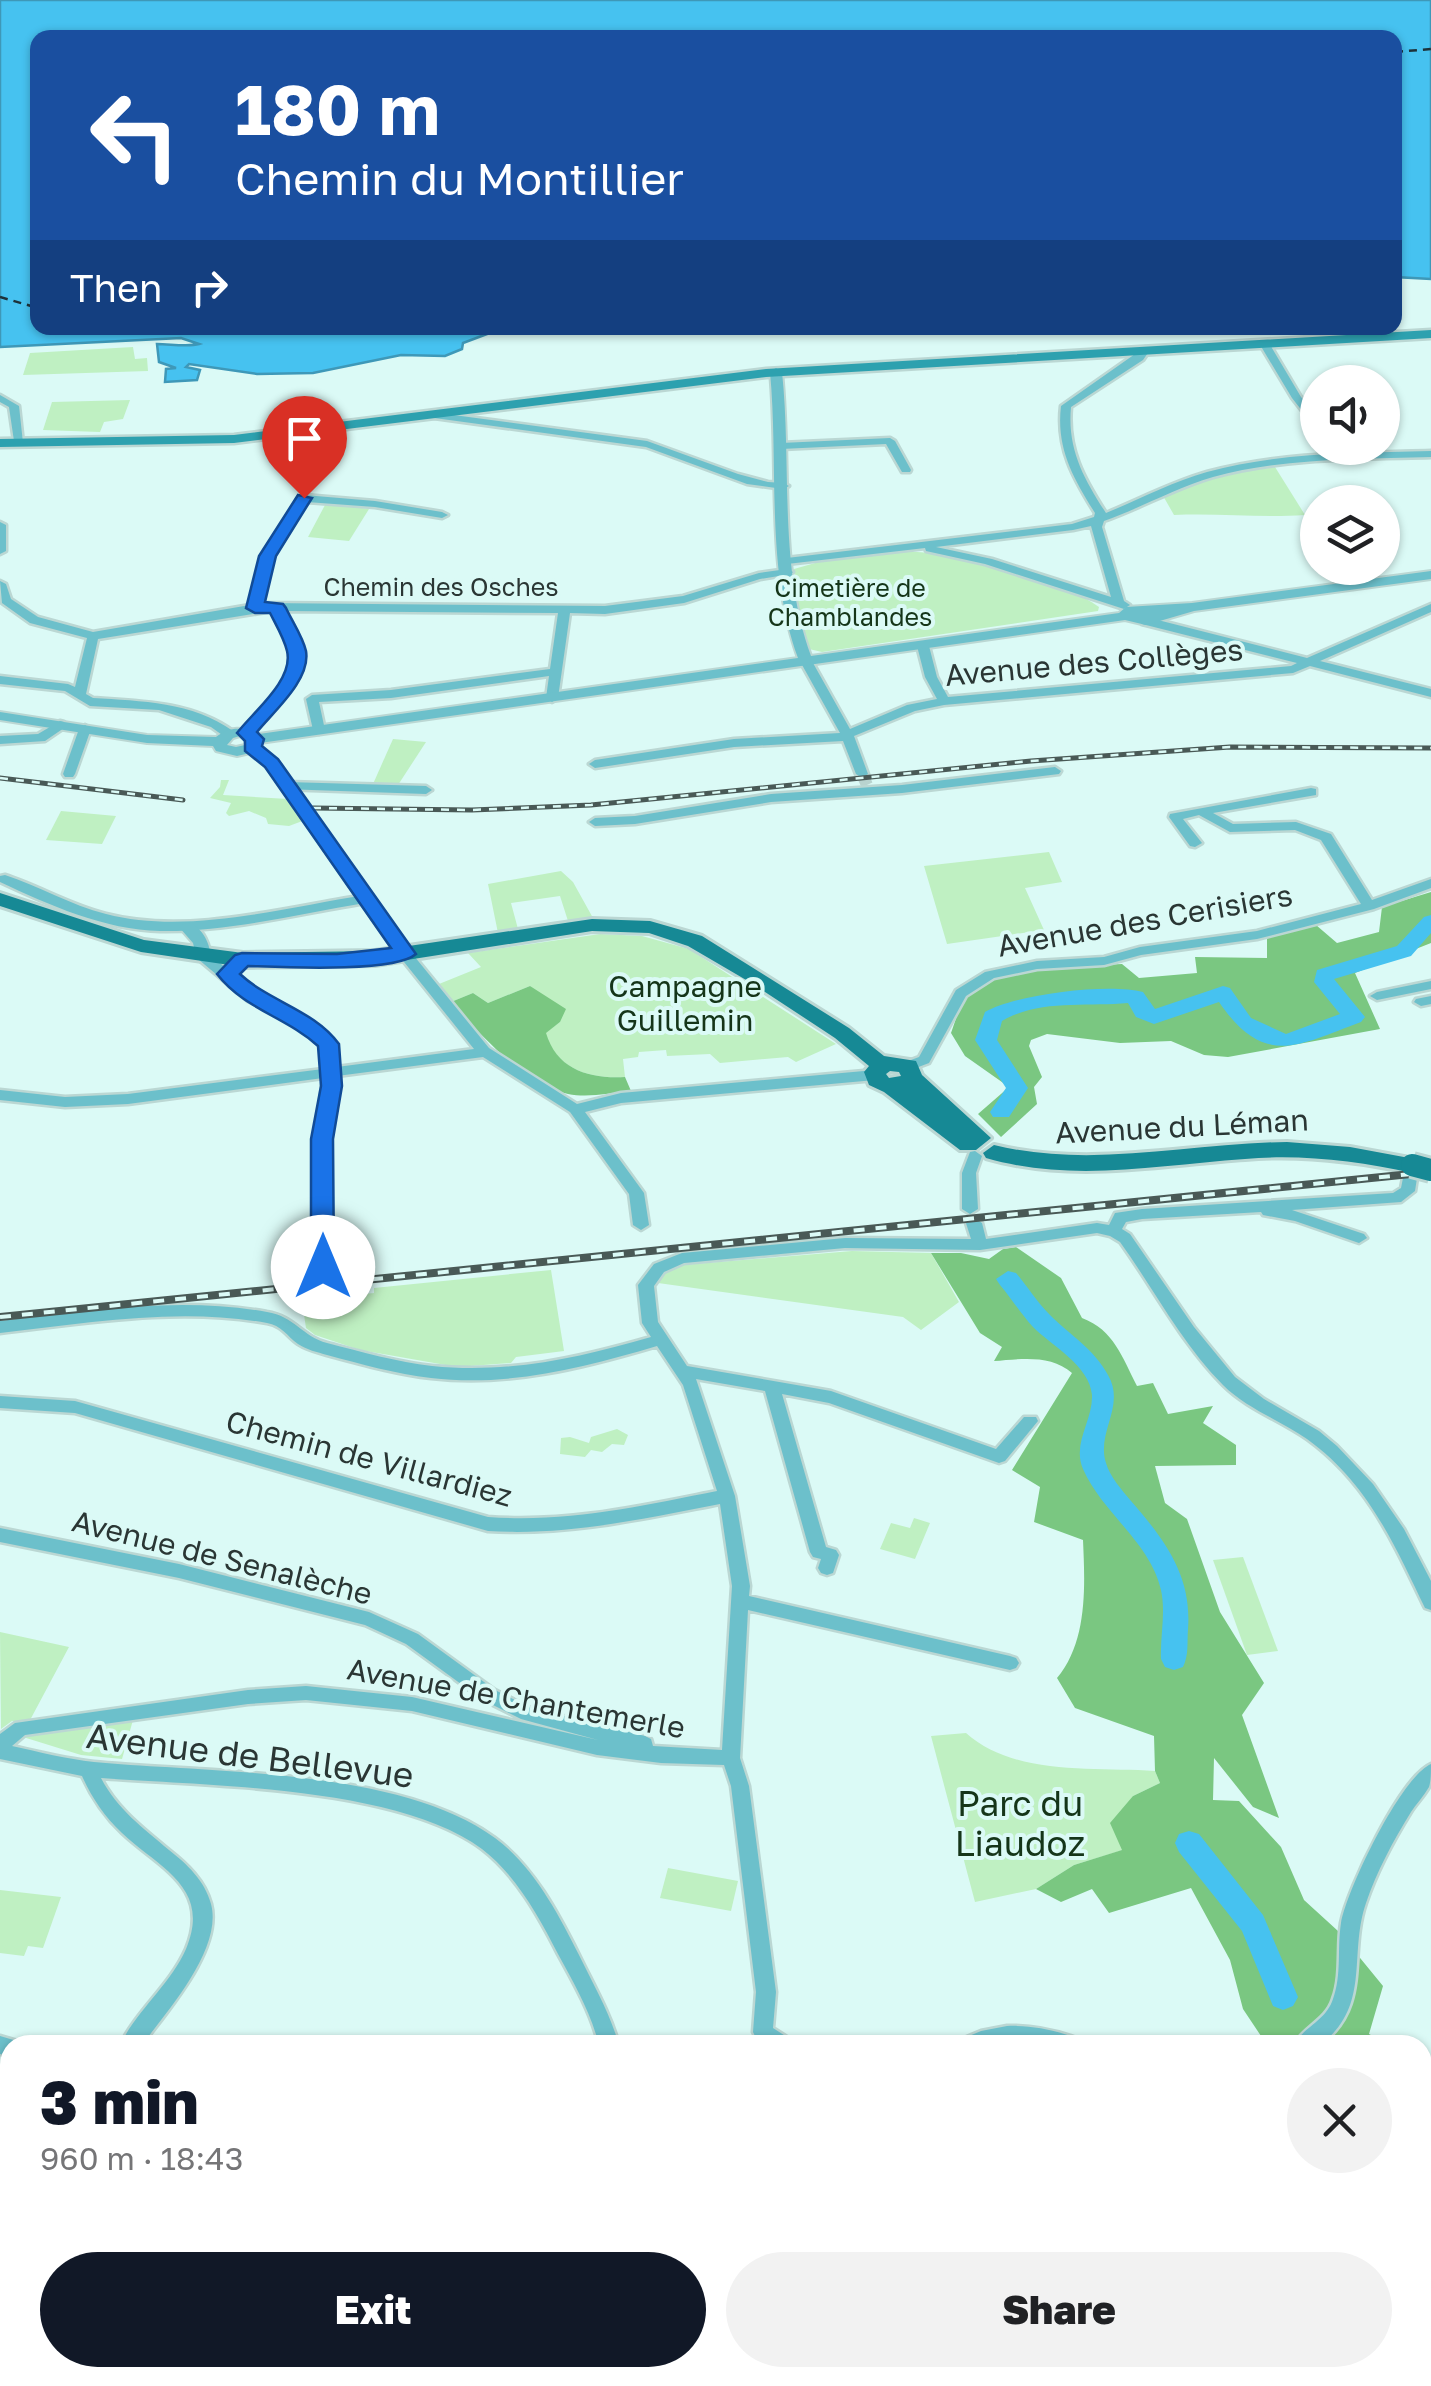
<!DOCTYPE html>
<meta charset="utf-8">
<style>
:root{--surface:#fff;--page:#f2f2f2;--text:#202124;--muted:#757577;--accent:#111827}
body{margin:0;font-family:"Golos Text",sans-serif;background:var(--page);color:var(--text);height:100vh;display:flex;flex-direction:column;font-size:38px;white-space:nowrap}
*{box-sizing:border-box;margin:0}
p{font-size:32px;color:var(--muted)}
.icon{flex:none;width:55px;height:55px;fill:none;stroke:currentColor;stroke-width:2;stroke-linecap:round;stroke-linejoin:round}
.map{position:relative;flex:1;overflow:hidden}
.sheet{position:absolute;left:0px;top:2035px;width:1432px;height:352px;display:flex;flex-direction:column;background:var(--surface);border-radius:30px 30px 0 0;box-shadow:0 2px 8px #0004}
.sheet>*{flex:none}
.guide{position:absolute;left:30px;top:30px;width:1372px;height:305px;border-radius:20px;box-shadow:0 2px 8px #0004;background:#1a4fa0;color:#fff;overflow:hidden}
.fabs{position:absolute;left:1300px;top:365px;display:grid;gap:20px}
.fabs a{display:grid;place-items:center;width:100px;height:100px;border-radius:50%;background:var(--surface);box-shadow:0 2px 8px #0004;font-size:50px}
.pin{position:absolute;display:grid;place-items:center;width:85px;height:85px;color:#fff;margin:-102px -42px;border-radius:50% 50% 50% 0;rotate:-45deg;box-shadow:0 0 10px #0007}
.pin .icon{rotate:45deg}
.me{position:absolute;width:110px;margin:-55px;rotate:0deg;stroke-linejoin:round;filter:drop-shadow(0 0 8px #0008)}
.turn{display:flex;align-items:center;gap:35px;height:210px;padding:0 40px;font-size:45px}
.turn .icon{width:130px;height:130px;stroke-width:2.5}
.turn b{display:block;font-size:70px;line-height:85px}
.then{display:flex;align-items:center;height:95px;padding:0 40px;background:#0003;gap:20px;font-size:38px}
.round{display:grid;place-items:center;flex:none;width:105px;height:105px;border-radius:52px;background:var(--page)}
.headline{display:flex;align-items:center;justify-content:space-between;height:170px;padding:0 40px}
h1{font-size:60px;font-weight:800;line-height:75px;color:var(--accent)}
.cta{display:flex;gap:20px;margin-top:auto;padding:20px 40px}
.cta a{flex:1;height:115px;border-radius:60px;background:var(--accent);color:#fff;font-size:40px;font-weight:800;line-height:115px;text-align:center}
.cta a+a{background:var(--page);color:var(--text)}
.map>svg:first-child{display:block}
.green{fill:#bff0c2}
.forest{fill:#7ac781}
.water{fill:#46c2f0;stroke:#3e98b8;stroke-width:2.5}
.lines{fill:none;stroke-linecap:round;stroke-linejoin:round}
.river{fill:#46c2f0;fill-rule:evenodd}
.ferry{stroke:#1d323a;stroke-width:2.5;stroke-dasharray:8 6;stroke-linecap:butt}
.minor-tunnel{stroke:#b8d3cf;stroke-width:12;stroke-dasharray:12 6;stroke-linecap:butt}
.minor-casing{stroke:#bbd7d3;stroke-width:5}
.tertiary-casing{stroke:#bbd7d3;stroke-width:4}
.secondary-casing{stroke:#bbd7d3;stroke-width:5}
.primary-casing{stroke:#bbd7d3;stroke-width:6}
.minor{fill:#6cc0cb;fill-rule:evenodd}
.tertiary{fill:#6cc0cb;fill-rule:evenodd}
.secondary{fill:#2da1af;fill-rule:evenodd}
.primary{fill:#168995;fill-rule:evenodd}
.rail-far1-casing{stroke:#495956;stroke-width:5}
.rail-casing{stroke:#495956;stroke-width:8}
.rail-far1{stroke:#dbfaf6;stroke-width:2.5;stroke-dasharray:8;stroke-linecap:butt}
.rail{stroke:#dbfaf6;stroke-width:4;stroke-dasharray:11;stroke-linecap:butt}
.primary-bridge-casing{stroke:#bbd7d3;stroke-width:28;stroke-linecap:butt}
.primary-bridge{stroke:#168995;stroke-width:22}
.route{fill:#1a73e8;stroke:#114b97;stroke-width:2.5}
.labels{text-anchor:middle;stroke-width:8;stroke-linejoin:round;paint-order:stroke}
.far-street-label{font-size:25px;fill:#2a3634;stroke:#dbfaf6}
.far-park-label{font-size:25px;fill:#153519;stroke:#dbfaf6}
.street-label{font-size:30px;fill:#2a3634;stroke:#dbfaf6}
.park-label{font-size:30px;fill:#153519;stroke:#dbfaf6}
.near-street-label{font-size:35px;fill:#2a3634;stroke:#dbfaf6}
.near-park-label{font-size:35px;fill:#153519;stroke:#dbfaf6}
</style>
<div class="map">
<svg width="1431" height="2386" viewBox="0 0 1431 2386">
<rect width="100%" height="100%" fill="#dbfaf6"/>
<g class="green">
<polygon points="133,347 135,359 147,358 148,371 23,375 30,353"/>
<polygon points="130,400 123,419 104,422 100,432 43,430 52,402"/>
<path d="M1275,467L1305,515C1259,518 1220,513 1174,515L1162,494L1212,476Z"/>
<polygon points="335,504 369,509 349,541 308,537 325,505"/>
<path d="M897,551C946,550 1060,578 1099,607L1098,611L822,652L809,649L797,611L794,569L822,561Z"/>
<polygon points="393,739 426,742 398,785 373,784"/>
<polygon points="221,780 229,780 223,795 288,799 305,820 289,826 268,824 266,818 249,811 229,816 226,813 231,803 210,798 220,787"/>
<polygon points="61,811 116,816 102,844 46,840"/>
<polygon points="1049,852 1062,882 1025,888 1044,930 947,944 924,866"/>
<polygon points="561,871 573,882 593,918 568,921 560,896 511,903 518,929 498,933 488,884"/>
<path d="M600,934L642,936L689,949L836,1044L796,1062L788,1057L720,1063L710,1054L667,1056L666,1050L639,1052L638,1057L623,1059L625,1077C590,1079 557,1070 545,1033L560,1022L530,986L488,1003L473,993L451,1002L439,984L481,967L468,953Z"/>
<polygon points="852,1251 931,1253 959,1302 921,1330 903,1317 658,1283 668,1270 682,1265"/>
<polygon points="551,1270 564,1351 516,1357 511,1363 457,1367 360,1350 315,1335 306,1328 303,1308 335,1305 334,1297 374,1293 374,1288"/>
<polygon points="617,1429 628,1435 624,1445 612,1444 602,1452 591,1450 585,1457 560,1454 561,1438 570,1437 589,1443 591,1437"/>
<polygon points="914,1518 930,1523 915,1559 880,1549 891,1523 910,1528"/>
<polygon points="1243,1557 1278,1651 1247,1655 1213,1560"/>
<polygon points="0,1632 69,1647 29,1722 12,1721 1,1729"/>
<polygon points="133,1720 122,1759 81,1755 23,1737"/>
<path d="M966,1733C1014,1776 1093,1767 1155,1771L1160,1783L1133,1796L1123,1850L1074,1865L1036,1889L975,1902L931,1736Z"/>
<polygon points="668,1868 738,1881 731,1911 660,1898"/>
<polygon points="0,1890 61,1897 43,1948 28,1946 24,1956 0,1953"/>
</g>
<g class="forest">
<path d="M1431,892V943L1355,973L1380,1029L1228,1057L1204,1055L1171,1041L1120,1043L1047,1034L1031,1040L1029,1046L1042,1077L1034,1087L1037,1104L1001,1137L978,1114L1009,1087L965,1056L951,1033C955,1022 959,1007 966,998C992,963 1082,967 1122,964L1139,978L1197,973L1195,957L1267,958V936L1316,925L1337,943L1379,932L1382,907Z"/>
<path d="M530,986L566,1009L560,1022L546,1033C557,1070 590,1079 625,1077L631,1091C610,1093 588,1098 568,1094C526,1086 478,1032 451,1002L473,993L488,1003Z"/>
<path d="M1016,1247L1061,1278L1082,1318C1114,1330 1122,1357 1137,1386L1153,1383L1168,1414L1213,1406L1203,1423L1236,1445V1465L1155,1466L1165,1503L1187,1519L1220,1612L1264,1683L1242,1715L1279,1818L1253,1807L1214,1758L1213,1800L1239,1801L1281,1847L1304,1900L1338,1931L1383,1986L1369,2034L1390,2045H1267L1243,2009L1230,1960L1191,1888L1109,1913L1092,1889L1061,1902L1036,1889L1074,1865L1122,1850L1110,1823L1133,1796L1160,1783L1155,1771L1154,1736L1075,1708L1057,1678C1088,1641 1085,1585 1083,1540L1034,1522L1040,1487L1012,1470L1072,1373C1051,1354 1020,1359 994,1361L1002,1347L980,1333L931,1253H961L989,1259L1003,1249Z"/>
<polygon points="1423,2074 1431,2088 1431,2386 1388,2386 1391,2378 1422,2378"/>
</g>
<path class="water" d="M0,0H1431V279L1395,277V38H38V328H503L463,343L462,349L445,356L401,355L313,373L257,374L189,364L186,367L200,370L197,380L165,382L166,369L176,368L159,362L157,344C170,344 188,347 199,344L181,338L0,347Z"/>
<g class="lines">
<g class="river">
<path d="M1431,915V933L1411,956L1334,979L1365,1017L1361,1022C1298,1045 1265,1069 1219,1002L1154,1024L1136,1017L1128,1003C1086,1007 1039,999 1002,1021L997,1040L1028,1088L1009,1117H993L990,1112L1006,1088L975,1040L985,1012C1017,994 1108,983 1143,992L1155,1009L1223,986L1230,988L1251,1018L1286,1034L1340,1014L1314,982L1317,970L1397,946L1424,917Z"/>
<path d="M1008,1271L1016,1273C1028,1287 1037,1302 1050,1315C1070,1335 1094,1349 1108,1375C1126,1406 1096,1432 1106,1463C1110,1477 1122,1490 1131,1501C1165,1540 1192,1576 1188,1629C1187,1642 1189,1655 1183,1667L1174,1670L1165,1667L1161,1659C1160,1636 1166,1613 1161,1590C1150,1542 1103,1514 1083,1469C1072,1443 1093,1421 1092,1395C1090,1366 1051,1345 1033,1327C1021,1314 1011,1298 1000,1285L996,1279Z"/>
<polygon points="1189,1831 1199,1834 1263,1915 1298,1997 1293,2006 1283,2010 1273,2006 1242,1931 1179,1852 1175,1843 1179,1834"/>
<polygon points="1422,2175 1431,2178 1431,2216 1422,2212"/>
</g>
<g class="ferry">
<polyline points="1395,52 1431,49"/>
<polyline points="0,297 38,308"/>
</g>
<polyline class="minor-tunnel" points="862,774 867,785"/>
<g class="minor-casing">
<g id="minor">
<polygon points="1260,341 1269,343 1301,397 1318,416 1318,427 1314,426 1292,398 1259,343"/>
<path d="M1145,347L1150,350L1143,360L1071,407C1067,449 1084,479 1106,513C1140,499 1172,482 1207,472C1280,452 1356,453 1431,451V457C1358,459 1283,458 1213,477C1175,488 1141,508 1104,521L1102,527L1124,601L1130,605L1124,609L985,564L926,551L925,548L787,564L781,561L787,558L1072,524L1094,517L1095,513C1073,478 1056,448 1061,406ZM1091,526L1111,597L992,559L936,547L1073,530Z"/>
<polygon points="0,395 19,406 23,443 14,441 9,407 0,402"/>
<polygon points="431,412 647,441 738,474 768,482 783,483 789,486 783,489 747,484 646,447 427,417 426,415"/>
<polygon points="890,438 895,441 911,470 910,472 902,472 886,444 781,449 776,446 781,443"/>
<path d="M304,495L375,501L442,512L448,515L442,518L375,507L307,502L274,556L262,603L605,606L683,596L759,573L787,569L793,572L791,574L760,579L684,603L605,614L570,613L558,698L552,702L546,698L549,676L391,698L319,702L325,730L319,734L313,730L306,699L312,695L391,690L550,669L558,613L283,611C288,624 297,635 301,648C314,682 267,711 250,736L246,737L240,733C255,712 296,682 291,654C289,639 276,626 272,611L98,639L86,694L93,698C141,701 193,702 233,731V737H225L211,727L159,710L90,706L65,691L0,684V676L68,684L75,687L87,638L30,623L2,603L0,581L6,584L11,599L38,617L93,632L250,605L262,556L298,498Z"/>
<polygon points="0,522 6,525 6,551 0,554"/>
<polygon points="1431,604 1431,612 1320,661 1431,689 1431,697 1310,666 1293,673 944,705 915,711 854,736 868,774 862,778 856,774 843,741 734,747 595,768 589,764 595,760 734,739 840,733 801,663 807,659 813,663 850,729 907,705 937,699 925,677 917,646 923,642 929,646 937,677 948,697 1291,666 1297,663 1142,624 1140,621 1146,617 1307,658"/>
<polygon points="60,721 64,722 64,728 45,741 0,744 0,736 38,734"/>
<polygon points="85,725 91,729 75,774 73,777 65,777 63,774 79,729"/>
<polygon points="1055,767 1061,771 1059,774 902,793 771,802 635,824 595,826 589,822 595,818 635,816 771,794 902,785"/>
<polygon points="287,782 426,786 432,790 426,794 283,789 281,786"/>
<polygon points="1311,788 1316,789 1316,795 1213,813 1233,824 1296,822 1331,834 1372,900 1431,879 1431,888 1374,909 1257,939 1141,955 1104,965 1037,969 994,978 966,996 929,1063 908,1071 903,1069 901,1066 903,1063 919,1057 956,990 985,972 1037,961 1104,957 1140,947 1257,931 1361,904 1321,840 1295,830 1230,832 1199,815 1183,819 1202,843 1195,847 1190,846 1169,817 1170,814"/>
<path d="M5,875C39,886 70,905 106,914C187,935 283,908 365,895L372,899L365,903C298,914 228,932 160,931C105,930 49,905 0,882V876Z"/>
<polygon points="405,950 410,951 489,1048 577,1104 621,1093 875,1070 882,1075 875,1080 621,1103 585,1112 644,1193 649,1225 641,1230 633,1225 629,1194 570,1112 483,1057 337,1076 338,1086 329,1139 331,1272 323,1278 315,1272 315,1139 323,1078 128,1104 65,1107 0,1100 0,1090 65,1097 128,1094 323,1069 321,1045 299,1025 248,1001 198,959 196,956 198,953 208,953 258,995 309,1019 335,1043 337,1067 474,1049 400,957 398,954 400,951"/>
<polygon points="1431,981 1431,989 1377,1000 1370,996 1377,992"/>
<polygon points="1431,996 1431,1004 1421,1006 1414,1002 1416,999"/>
<polygon points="975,1151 982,1156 976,1173 978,1209 970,1214 962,1209 962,1173 970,1152"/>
<path d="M1410,1173L1417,1178L1415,1191L1401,1202L1292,1210L1364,1234L1367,1238L1359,1243L1295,1221L1263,1215L1261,1212L1142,1219L1126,1222L1122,1229L1130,1234L1194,1327L1235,1377L1264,1399L1319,1431L1337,1446L1373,1484L1404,1529L1431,1581V1610L1425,1608C1394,1544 1368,1483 1307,1439C1280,1420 1247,1409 1223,1385C1182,1344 1154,1289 1120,1242L1110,1236L1097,1233L980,1250L845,1248L684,1263L664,1272L654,1286L658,1322L687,1366L831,1391L996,1449L1024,1417H1036L1038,1421L1005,1461L999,1463L829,1403L782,1394L826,1547L836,1550L839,1555L833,1573L827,1575L821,1573L818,1568L821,1559L813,1557L810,1552L765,1391L696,1379L735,1496L750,1586L749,1596L1010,1656L1016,1658L1019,1663L1016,1668L1010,1670L748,1610L740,1758L749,1786L776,1992L773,2028L790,2039L793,2045H766L756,2038L753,2032L756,1992L731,1786L724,1765L661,1763L597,1755L412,1711L306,1700L248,1704L25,1735L12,1746C39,1752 67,1759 94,1762C209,1773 400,1768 495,1838C533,1866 558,1913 579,1955C593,1984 610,2013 619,2045H599C591,2013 574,1983 558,1954C539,1917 516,1875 482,1849C397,1786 206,1786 101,1778C117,1809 143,1828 169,1850C187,1864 205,1881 211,1904C223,1949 167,2011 142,2045H120C137,2010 170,1985 186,1949C212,1887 159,1868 122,1833C104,1816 92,1798 82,1776L0,1759V1734L15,1723L248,1690L306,1686L412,1697L598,1740L521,1719L483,1700L406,1644L365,1625L179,1578L0,1542V1528L179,1564L369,1612L418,1634L495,1690L531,1708L645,1736L651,1739L653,1746L722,1750L732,1586L720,1504C642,1519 567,1536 488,1531L75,1413L0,1408V1396L75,1401L488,1517C567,1523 641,1506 717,1491L683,1385L657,1346C583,1368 509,1387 431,1378C396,1374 361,1364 327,1355C317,1352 307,1350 298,1344C287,1336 281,1325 267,1323C179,1307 87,1323 0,1333V1321C88,1311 179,1296 267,1312C294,1316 303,1337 327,1343C362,1352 397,1362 432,1366C507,1374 579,1358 651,1337L642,1323L638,1285L654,1264L682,1253L845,1238L971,1239L966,1223L974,1218L982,1223L986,1239L1097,1223L1109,1225L1115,1213L1142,1209L1393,1193L1401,1188L1403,1178Z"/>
<path d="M1431,1764C1431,1772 1431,1781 1429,1787C1424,1796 1416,1804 1411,1812C1393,1841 1377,1871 1366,1903C1348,1955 1372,2006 1320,2045H1294C1303,2027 1326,2021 1333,1999C1342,1975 1337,1948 1341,1923C1347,1889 1401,1777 1431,1764Z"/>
<path d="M1007,2026C1033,2025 1055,2030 1079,2039L1082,2045H959L962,2039L981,2031Z"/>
<polygon points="0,2036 17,2041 19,2045 10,2045 10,2056 0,2054"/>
<polygon points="10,2208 10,2246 7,2252 0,2255 0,2217 3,2211"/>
<polygon points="10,2265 10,2288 0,2293 0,2270"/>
<polygon points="251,2378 286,2378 291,2386 255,2386"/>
<polygon points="344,2378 372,2378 368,2386 339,2386"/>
<polygon points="1079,2378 1123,2378 1128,2386 1076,2386"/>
</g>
</g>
<g class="tertiary-casing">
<g id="tertiary">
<path d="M776,368L782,372C792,466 778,566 811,656L1119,613L1126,607L1192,603L1431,571V579L1194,611L1146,625L1125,620L260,743L259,746L276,760L411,950L413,954L411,958H399L266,766L250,753L237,756L216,751L213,746L147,743L0,720V712L147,735L216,737C230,726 243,727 259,734L798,658C765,567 779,467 770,372ZM240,736L246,738L245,745L236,747L227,745L233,738Z"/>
<path d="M187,922C202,927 209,941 211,956L209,960H197L193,943L179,927Z"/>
</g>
</g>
<g class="secondary-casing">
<polygon id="secondary" points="1431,330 1431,338 766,377 234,443 0,447 0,439 234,435 766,369"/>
</g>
<g class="primary-casing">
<g id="primary">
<path d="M0,893L144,940L243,953L375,951L592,919L650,921L702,936L849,1028L884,1056L916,1061L922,1075L991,1138L976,1150H960L884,1092L869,1085L864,1072L869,1066L835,1038L753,984L688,946L649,933L592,931L375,965L243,967L141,952L0,906ZM890,1071L899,1072L901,1076L889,1078L886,1074Z"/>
<path d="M1287,1142L1350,1147L1420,1160L1423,1165L1412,1173C1357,1161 1301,1154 1245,1159C1157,1165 1073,1183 986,1158L983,1153L994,1145C1093,1169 1188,1143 1287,1142Z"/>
</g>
</g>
<use href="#minor" class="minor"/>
<use href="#tertiary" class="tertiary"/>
<use href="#secondary" class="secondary"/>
<use href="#primary" class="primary"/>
<g class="rail-far1-casing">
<g id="rail-far1">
<polyline points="0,778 183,800"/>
<polyline points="313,808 472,810 591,805 1031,761 1230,747 1431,748"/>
</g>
</g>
<g class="rail-casing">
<polyline id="rail" points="0,1317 1431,1172"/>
</g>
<use href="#rail-far1" class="rail-far1"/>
<use href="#rail" class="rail"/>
<g class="primary-bridge-casing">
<polyline id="primary-bridge" points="1412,1165 1431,1170"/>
</g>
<use href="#primary-bridge" class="primary-bridge"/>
</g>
<path class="route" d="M298,495L312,498L276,556L265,602L283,604L286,608C292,621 303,637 306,651C311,680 273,712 257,732L264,739L262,746L278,759L416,954C395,973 280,967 248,966L240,974C270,1002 314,1010 339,1044L342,1086L333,1139L334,1267L323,1275L311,1267V1139L321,1086L318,1046C286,1017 244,1009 217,974L235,955L242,953L337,954L391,948L265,767L245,751V741L237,733C253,712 294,680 287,651C284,638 276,625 270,613H255L246,608L259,556Z"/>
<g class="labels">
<g class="far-street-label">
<text x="441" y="596">Chemin des Osches</text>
</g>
<g class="far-park-label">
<text x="850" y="597">Cimetière de<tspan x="850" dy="29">Chamblandes</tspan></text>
</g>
<g class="street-label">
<text transform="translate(1094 663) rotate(-5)" y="10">Avenue des Collèges</text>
<text transform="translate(1145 921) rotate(-10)" y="10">Avenue des Cerisiers</text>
<text transform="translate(1182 1127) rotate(-3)" y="10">Avenue du Léman</text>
<text transform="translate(369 1459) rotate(15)" y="10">Chemin de Villardiez</text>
<text transform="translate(222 1558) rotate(14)" y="10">Avenue de Senalèche</text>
<text transform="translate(516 1699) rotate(10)" y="10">Avenue de Chantemerle</text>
</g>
<g class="park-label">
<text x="685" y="997">Campagne<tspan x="685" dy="34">Guillemin</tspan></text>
</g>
<g class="near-street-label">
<text transform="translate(250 1756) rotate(7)" y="12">Avenue de Bellevue</text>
</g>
<g class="near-park-label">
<text x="1020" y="1816">Parc du<tspan x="1020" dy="40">Liaudoz</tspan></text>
</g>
</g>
</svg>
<div class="fabs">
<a><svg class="icon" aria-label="sound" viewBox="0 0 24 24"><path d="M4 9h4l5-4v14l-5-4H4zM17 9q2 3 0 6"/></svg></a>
<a><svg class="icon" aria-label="layers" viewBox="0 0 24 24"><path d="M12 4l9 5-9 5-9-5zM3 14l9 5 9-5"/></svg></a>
</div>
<div class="pin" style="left:304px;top:498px;background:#d93025"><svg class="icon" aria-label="arrive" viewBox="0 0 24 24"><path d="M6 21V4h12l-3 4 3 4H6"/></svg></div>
<svg class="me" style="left:323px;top:1267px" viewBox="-20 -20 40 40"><circle r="19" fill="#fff"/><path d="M0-13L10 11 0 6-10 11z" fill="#1a73e8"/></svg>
<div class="guide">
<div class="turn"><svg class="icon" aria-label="left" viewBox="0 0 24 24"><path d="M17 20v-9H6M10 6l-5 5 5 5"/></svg><div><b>180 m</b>Chemin du Montillier</div></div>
<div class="then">Then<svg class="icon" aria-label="right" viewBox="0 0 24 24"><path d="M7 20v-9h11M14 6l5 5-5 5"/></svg></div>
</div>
<section class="sheet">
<div class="headline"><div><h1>3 min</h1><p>960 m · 18:43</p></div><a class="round"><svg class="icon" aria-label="close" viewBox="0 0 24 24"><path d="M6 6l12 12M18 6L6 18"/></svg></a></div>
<div class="cta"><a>Exit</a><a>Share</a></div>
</section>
</div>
